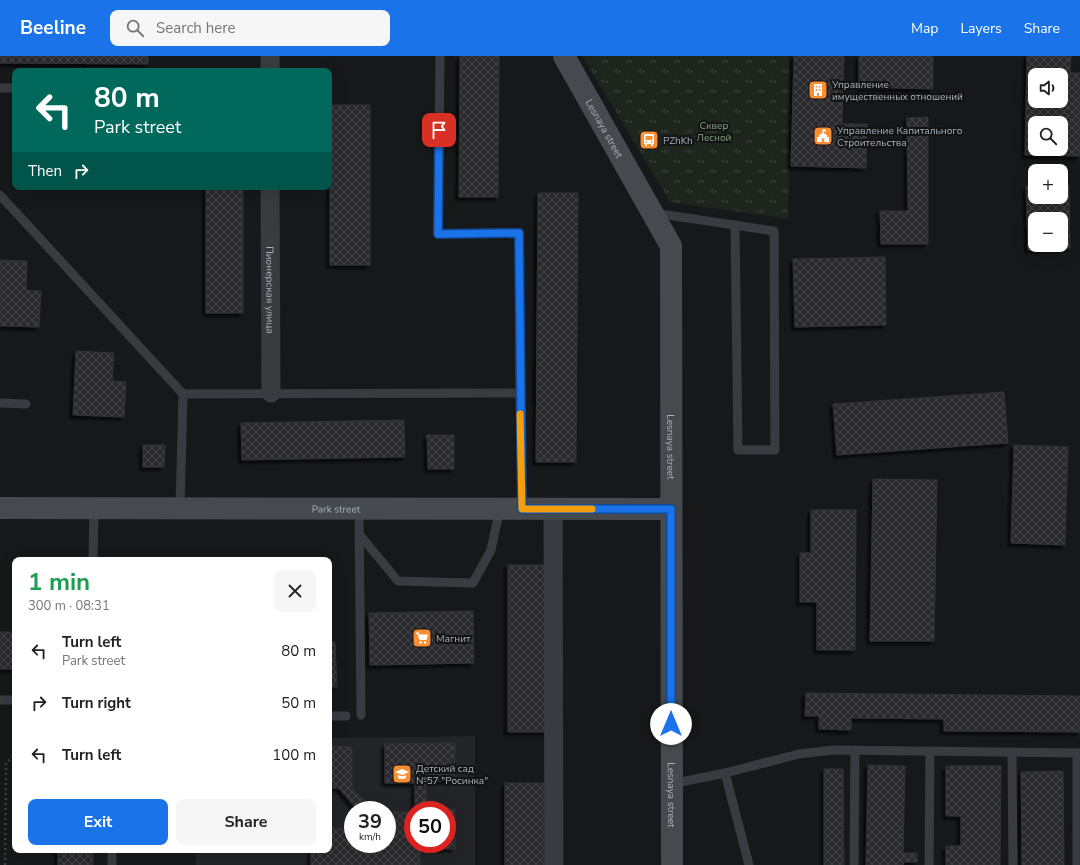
<!DOCTYPE html>
<meta charset="utf-8">
<style>
:root{--surface:#fff;--page:#f6f6f6;--text:#222;--muted:#767676;--accent:#1a73e8}
body{margin:0;font-family:"Nunito Sans",sans-serif;background:var(--page);color:var(--text);height:100vh;display:flex;flex-direction:column;font-size:15px;white-space:nowrap}
*{box-sizing:border-box;margin:0}
p{font-size:13px;color:var(--muted)}
.icon{flex:none;width:22px;height:22px;fill:none;stroke:currentColor;stroke-width:2;stroke-linecap:round;stroke-linejoin:round}
.map{position:relative;flex:1;overflow:hidden}
.side{position:absolute;left:12px;top:501px;width:320px;height:296px;display:flex;flex-direction:column;background:var(--surface);border-radius:8px;box-shadow:0 4px 16px #0002}
.side>*{flex:none}
.hud{position:absolute;left:12px;top:12px;width:320px;height:122px;border-radius:8px;box-shadow:0 4px 16px #0002;background:#00695c;color:#fff;overflow:hidden}
.buttons{position:absolute;left:1028px;top:12px;display:grid;gap:8px}
.buttons a{display:grid;place-items:center;width:40px;height:40px;border-radius:8px;background:var(--surface);box-shadow:0 4px 16px #0002;font-size:20px}
.speed{position:absolute;left:344px;top:745px;display:flex;gap:8px;font-size:20px;font-weight:700;text-align:center}
.speed>*{display:grid;place-content:center;width:52px;height:52px;border-radius:50%;background:var(--surface);box-shadow:0 4px 16px #0002;line-height:1}
.speed small{font-size:10px;font-weight:400}
.speed .limit{border:6px solid #d22;background:#fff;color:#111}
.pin{position:absolute;display:grid;place-items:center;width:34px;height:34px;color:#fff;margin:-17px;border-radius:8px;box-shadow:0 2px 6px #0006}
.me{position:absolute;width:44px;margin:-22px;rotate:0deg;stroke-linejoin:round;filter:drop-shadow(0 0 3px #0008)}
.turn{display:flex;align-items:center;gap:14px;height:84px;padding:0 16px;font-size:18px}
.turn .icon{width:52px;height:52px;stroke-width:2.5}
.turn b{display:block;font-size:28px;line-height:34px}
.then{display:flex;align-items:center;height:38px;padding:0 16px;background:#0003;gap:8px;font-size:15px}
.round{display:grid;place-items:center;flex:none;width:42px;height:42px;border-radius:8px;background:var(--page)}
.headline{display:flex;align-items:center;justify-content:space-between;height:68px;padding:0 16px}
h1{font-size:24px;font-weight:700;line-height:30px;color:#1e9e55}
.action{display:flex;gap:8px;margin-top:auto;padding:8px 16px}
.action a{flex:1;height:46px;border-radius:8px;background:var(--accent);color:#fff;font-size:16px;font-weight:700;line-height:46px;text-align:center}
.action a+a{background:var(--page);color:var(--text)}
ul{padding:0;list-style:none}
li{display:flex;align-items:center;gap:12px;height:52px;padding:0 16px}
li div{flex:1}
li b{display:block;font-size:15px}
li em{font-style:normal}
header{display:flex;align-items:center;gap:24px;box-sizing:border-box;height:56px;padding:0 20px;background:var(--accent);color:#fff}
header strong{font-size:19px}
nav{display:flex;gap:22px;margin-inline-start:auto;font-size:14px}
.search{width:280px;height:36px;background:var(--page);display:flex;align-items:center;gap:10px;box-sizing:border-box;padding:0 14px;border-radius:8px;color:var(--muted);font-size:15px}
.map>svg:first-child{display:block}
.built{fill:#232427;fill-rule:evenodd}
.park{fill:url(#park-tufts)}
.building{fill:url(#building-cross-hatch);stroke:#313236;fill-rule:evenodd;filter:url(#shadow)}
.lines{fill:none;stroke-linecap:round;stroke-linejoin:round}
.path{stroke:#3e4246;stroke-width:2.5;stroke-dasharray:2 3;stroke-linecap:butt}
.lane{stroke:#383b3f;stroke-width:9}
.street{stroke:#383b3f;stroke-width:19}
.secondary{stroke:#464a4f;stroke-width:22}
.route-casing{stroke:#114b97;stroke-width:10}
.route{stroke:#1a73e8;stroke-width:7}
.slow{stroke:#f59e0b;stroke-width:7}
.labels{text-anchor:middle;stroke-width:4;stroke-linejoin:round;paint-order:stroke}
.poi-label{font-size:10px;fill:#a9b2ba;stroke:#121315;text-anchor:start}
.park-label{font-size:10px;fill:#85a67f;stroke:#121315}
.street-label{font-size:10px;fill:#a9b2ba;stroke:#121315}
</style>
<header>
<strong>Beeline</strong>
<div class="search"><svg class="icon" aria-label="search" viewBox="0 0 24 24"><circle cx="10" cy="10" r="6"/><path d="M15 15l6 6"/></svg>Search here</div>
<nav><a>Map</a><a>Layers</a><a>Share</a></nav>
</header>
<div class="map">
<svg width="1080" height="809" viewBox="0 0 1080 809">
<defs>
<pattern id="park-tufts" width="24" height="20" patternUnits="userSpaceOnUse"><rect width="24" height="20" fill="#1d251d"/><path d="M3 7l-1-3M5 7V3M7 7l1-3M15 17l-1-3M17 17v-4M19 17l1-3" fill="none" stroke="#3b423c"/></pattern>
<pattern id="building-cross-hatch" width="8" height="8" patternUnits="userSpaceOnUse"><rect width="8" height="8" fill="#2a2b2e"/><path d="M0 0l8 8M0 8l8-8" fill="none" stroke="#46474a"/></pattern>
<filter id="shadow"><feDropShadow dx="-3.5" dy="3.5" stdDeviation="1" flood-color="#0009"/></filter>
</defs>
<rect width="100%" height="100%" fill="#17181a"/>
<path class="built" d="M475,680V809H196V794H329V682ZM353,754H387V788H353ZM413,754H447V788H413Z"/>
<polygon class="park" points="582,0 790,0 788,163 670,146"/>
<g class="building">
<polygon points="0,0 148,0 148,8 0,7"/>
<polygon points="460,0 499,0 498,141 459,141"/>
<polygon points="794,0 844,0 842,68 867,68 866,112 791,110"/>
<polygon points="859,0 933,0 933,33 859,31"/>
<path d="M1027,0H1071L1070,17H1080V100L1025,99ZM1035,19H1061V45H1035ZM1035,67H1061V93H1035Z"/>
<rect x="330" y="49" width="40" height="160"/>
<polygon points="928,61 928,188 881,188 880,155 908,155 907,62"/>
<path d="M1061,129H1069L1070,192L1028,194L1026,130H1035V141H1061ZM1035,163H1061V189H1035Z"/>
<rect x="206" y="131" width="37" height="126"/>
<polygon points="538,137 578,137 576,406 536,406"/>
<polygon points="885,201 886,269 795,271 793,203"/>
<polygon points="0,204 27,205 26,234 41,235 39,271 0,270"/>
<polygon points="76,295 114,297 112,325 126,326 124,361 73,359"/>
<polygon points="1004,336 1008,387 837,399 833,348"/>
<polygon points="404,364 405,401 242,404 241,367"/>
<polygon points="427,379 454,379 454,413 428,413"/>
<polygon points="143,389 165,389 164,411 143,411"/>
<polygon points="1014,389 1068,391 1065,489 1011,487"/>
<polygon points="873,423 937,424 934,585 870,585"/>
<polygon points="811,454 856,454 855,594 817,594 817,546 800,546 800,497 811,497"/>
<polygon points="508,509 546,509 547,676 508,676"/>
<polygon points="473,555 474,607 370,609 369,557"/>
<rect x="0" y="576" width="15" height="37"/>
<polygon points="329,586 335,586 337,631 329,631"/>
<polygon points="806,637 1080,640 1080,676 944,675 944,663 851,662 851,674 819,673 819,660 805,660"/>
<polygon points="455,687 454,725 426,726 426,753 455,753 455,793 420,792 420,809 311,809 311,794 329,794 329,772 353,772 353,788 387,788 387,756 413,756 413,788 447,788 447,754 415,754 415,727 385,727 385,688"/>
<polygon points="329,690 352,691 352,733 375,754 357,754 339,732 329,732"/>
<polygon points="868,709 905,710 903,797 917,797 917,806 904,806 903,809 866,809"/>
<polygon points="946,710 1001,710 1000,809 946,809 946,790 961,790 961,760 946,760"/>
<polygon points="824,713 843,713 844,809 824,809"/>
<polygon points="1063,715 1064,809 1022,809 1021,716"/>
<rect x="505" y="727" width="39" height="82"/>
<rect x="58" y="794" width="35" height="15"/>
</g>
<g class="lines">
<polyline class="path" points="5,809 6,707 15,698"/>
<g class="lane">
<polyline points="440,0 438,178 519,177 520,337"/>
<polyline points="0,32 15,32"/>
<polyline points="0,139 183,338"/>
<path d="M654,157C694,163 734,169 774,175L775,394H738L735,169"/>
<polyline points="0,347 26,348"/>
<polyline points="180,452 183,338 520,337 522,453"/>
<polyline points="359,453 361,659"/>
<polyline points="359,478 398,525 473,527 491,494 500,452"/>
<polyline points="93,504 94,452"/>
<polyline points="0,644 15,644"/>
<polyline points="329,660 346,660"/>
<polyline points="1012,696 1013,809"/>
<polyline points="1077,697 1077,809"/>
<polyline points="725,717 749,809"/>
<polyline points="671,728 725,717 799,698 834,694 1080,697"/>
<polyline points="112,794 112,809"/>
<polyline points="854,809 855,694"/>
<polyline points="929,809 930,695"/>
</g>
<g class="street">
<polyline points="270,15 270,0"/>
<path id="s1" d="M270,131L271,337"/>
<polyline points="553,452 554,809"/>
</g>
<g class="secondary">
<path id="s2" d="M564,0L671,190L672,809"/>
<path id="s3" d="M0,452L671,453"/>
</g>
</g>
<g class="lines">
<g class="route-casing">
<polyline id="route" points="439,74 438,178 519,177 522,453 671,453 671,668"/>
</g>
<use href="#route" class="route"/>
<polyline class="slow" points="520,358 522,453 592,453"/>
</g>
<defs>
<g id="building-square" transform="scale(1)"><rect x="-9" y="-9" width="18" height="18" rx="4" fill="#fa8e30" stroke="#121315"/><path d="M-4-6H4V6H1V3H-1V6H-4ZM-2.5-4.3h1.7v1.8h-1.7ZM.8-4.3h1.7v1.8H.8ZM-2.5-1h1.7V.8h-1.7ZM.8-1h1.7V.8H.8Z" fill="#fff"/></g>
<g id="civic-square" transform="scale(1)"><rect x="-9" y="-9" width="18" height="18" rx="4" fill="#fa8e30" stroke="#121315"/><path d="M-.6-6.5H3V-4.5H.6V-3L4-1V1h2V6H-6V1h2V-1L-.6-3ZM-1.2 2.5V6h2.4V2.5Z" fill="#fff"/></g>
<g id="bus-square" transform="scale(1)"><rect x="-9" y="-9" width="18" height="18" rx="4" fill="#fa8e30" stroke="#121315"/><path d="M-5-6H5V4H4V6H2V4H-2V6H-4V4H-5ZM-3.5-4V0h7V-4ZM-3.5 1.2v1.5H-2V1.2ZM2 1.2v1.5H3.5V1.2Z" fill="#fff"/></g>
<g id="supermarket-square" transform="scale(1)"><rect x="-9" y="-9" width="18" height="18" rx="4" fill="#fa8e30" stroke="#121315"/><path d="M-6-5.5h2.5l.6 2H6L4.5 2H-2.5L-4.4-4H-6ZM-1.5 3.2a1.3 1.3 0 1 0 .1 0ZM3 3.2a1.3 1.3 0 1 0 .1 0Z" fill="#fff"/></g>
<g id="school-square" transform="scale(1)"><rect x="-9" y="-9" width="18" height="18" rx="4" fill="#fa8e30" stroke="#121315"/><path d="M0-5L7-2L0 1L-7-2ZM-4 1L0 2.5L4 1V4Q0 6-4 4Z" fill="#fff"/></g>
</defs>
<g fill-rule="evenodd">
<use href="#building-square" x="818" y="34"/>
<use href="#civic-square" x="823" y="80"/>
<use href="#bus-square" x="649" y="84"/>
<use href="#supermarket-square" x="422" y="582"/>
<use href="#school-square" x="402" y="718"/>
</g>
<g class="labels">
<g class="poi-label">
<text x="832" y="32">Управление<tspan x="832" dy="12">имущественных отношений</tspan></text>
<text x="837" y="78">Управление Капитального<tspan x="837" dy="12">Строительства</tspan></text>
<text x="663" y="88">PZhKh</text>
<text x="436" y="586">Магнит</text>
<text x="416" y="716">Детский сад<tspan x="416" dy="12">№57 "Росинка"</tspan></text>
</g>
<g class="park-label">
<text x="714" y="73">Сквер<tspan x="714" dy="12">Лесной</tspan></text>
</g>
<g class="street-label">
<text dy="4" stroke="none"><textPath href="#s2" startOffset="83">Lesnaya street</textPath></text>
<text dy="4" stroke="none"><textPath href="#s1" startOffset="103">Пионерская улица</textPath></text>
<text dy="4" stroke="none"><textPath href="#s2" startOffset="419">Lesnaya street</textPath></text>
<text dy="4" stroke="none"><textPath href="#s3" startOffset="336">Park street</textPath></text>
<text dy="4" stroke="none"><textPath href="#s2" startOffset="767">Lesnaya street</textPath></text>
</g>
</g>
</svg>
<div class="buttons">
<a><svg class="icon" aria-label="sound" viewBox="0 0 24 24"><path d="M4 9h4l5-4v14l-5-4H4zM17 9q2 3 0 6"/></svg></a>
<a><svg class="icon" aria-label="search" viewBox="0 0 24 24"><circle cx="10" cy="10" r="6"/><path d="M15 15l6 6"/></svg></a>
<a>+</a>
<a>−</a>
</div>
<div class="speed"><div>39<small>km/h</small></div><div class="limit">50</div></div>
<div class="pin" style="left:439px;top:74px;background:#d93025"><svg class="icon" aria-label="arrive" viewBox="0 0 24 24"><path d="M6 21V4h12l-3 4 3 4H6"/></svg></div>
<svg class="me" style="left:671px;top:668px" viewBox="-20 -20 40 40"><circle r="19" fill="#fff"/><path d="M0-13L10 11 0 6-10 11z" fill="#1a73e8"/></svg>
<div class="hud">
<div class="turn"><svg class="icon" aria-label="left" viewBox="0 0 24 24"><path d="M17 20v-9H6M10 6l-5 5 5 5"/></svg><div><b>80 m</b>Park street</div></div>
<div class="then">Then<svg class="icon" aria-label="right" viewBox="0 0 24 24"><path d="M7 20v-9h11M14 6l5 5-5 5"/></svg></div>
</div>
<section class="side">
<div class="headline"><div><h1>1 min</h1><p>300 m · 08:31</p></div><a class="round"><svg class="icon" aria-label="close" viewBox="0 0 24 24"><path d="M6 6l12 12M18 6L6 18"/></svg></a></div>
<ul>
<li><svg class="icon" aria-label="left" viewBox="0 0 24 24"><path d="M17 20v-9H6M10 6l-5 5 5 5"/></svg><div><b>Turn left</b><p>Park street</p></div><em>80 m</em></li>
<li><svg class="icon" aria-label="right" viewBox="0 0 24 24"><path d="M7 20v-9h11M14 6l5 5-5 5"/></svg><div><b>Turn right</b></div><em>50 m</em></li>
<li><svg class="icon" aria-label="left" viewBox="0 0 24 24"><path d="M17 20v-9H6M10 6l-5 5 5 5"/></svg><div><b>Turn left</b></div><em>100 m</em></li>
</ul>
<div class="action"><a>Exit</a><a>Share</a></div>
</section>
</div>
